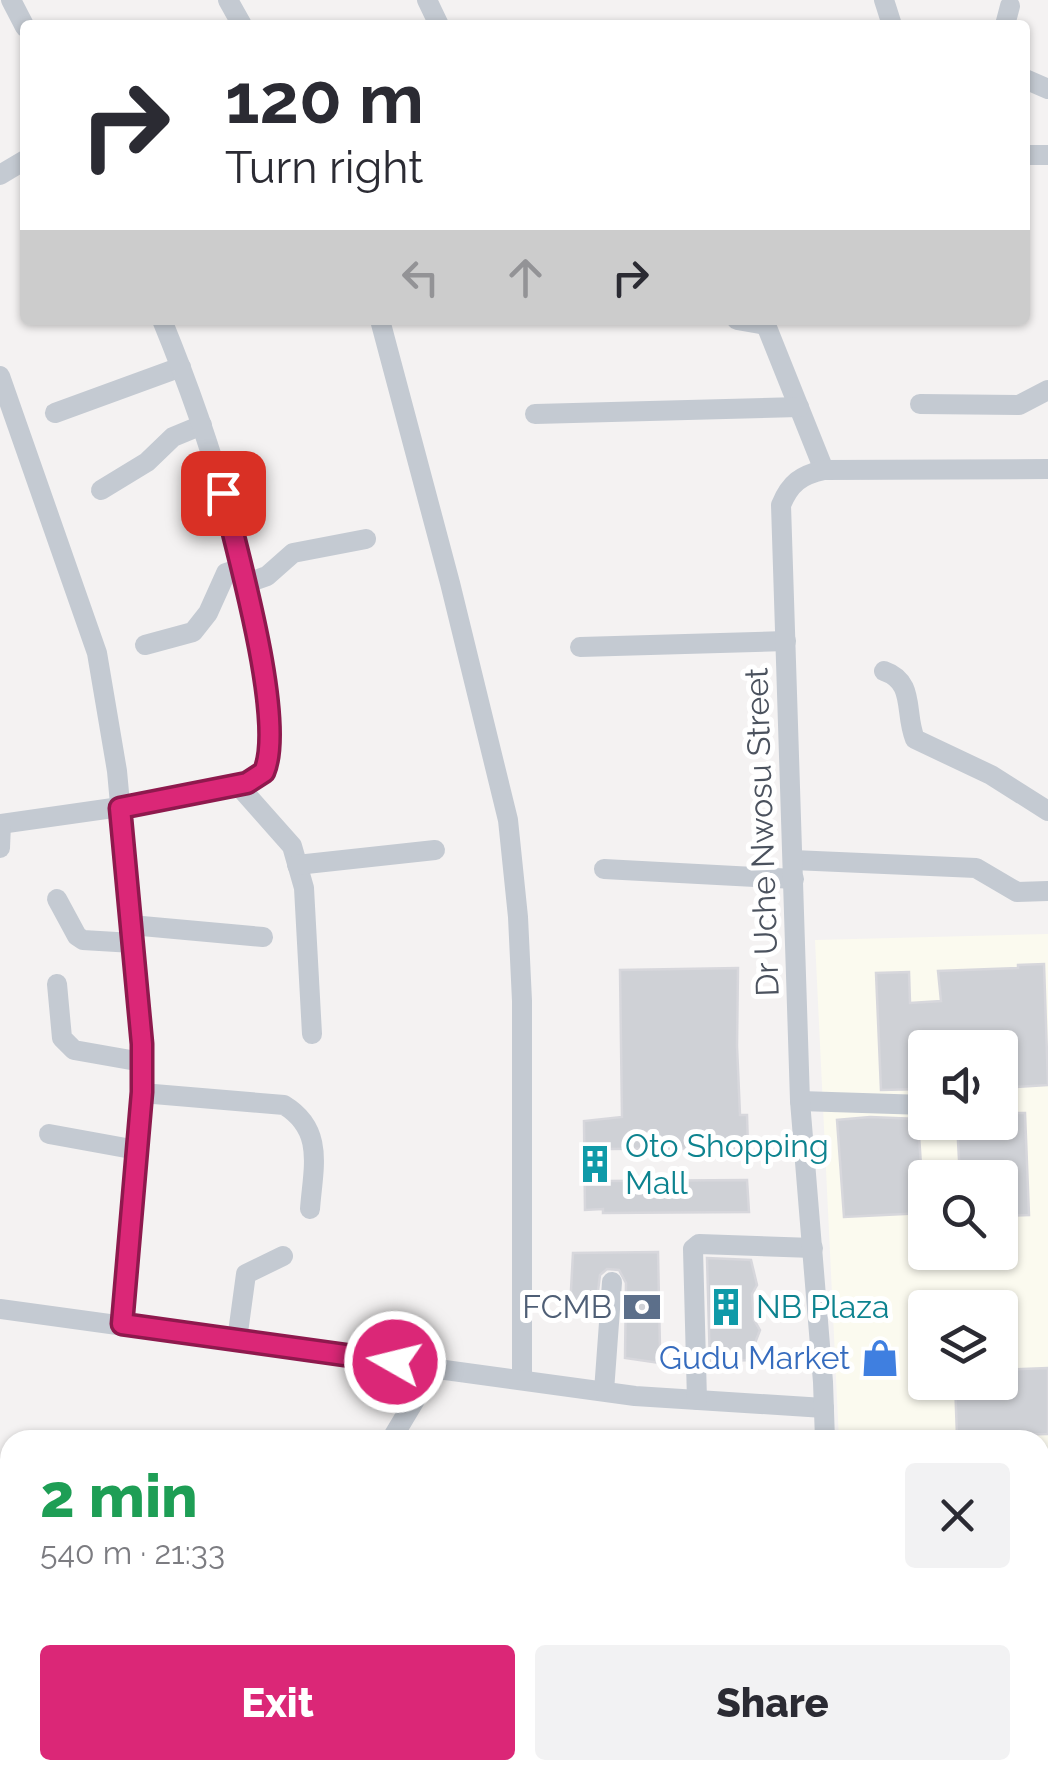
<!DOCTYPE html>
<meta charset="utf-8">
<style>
:root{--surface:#fff;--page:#f2f2f3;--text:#2b2b33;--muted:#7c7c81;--accent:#db2777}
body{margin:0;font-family:Raleway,sans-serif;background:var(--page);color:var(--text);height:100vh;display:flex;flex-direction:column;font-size:38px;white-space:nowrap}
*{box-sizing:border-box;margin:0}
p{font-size:32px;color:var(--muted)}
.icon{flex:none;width:55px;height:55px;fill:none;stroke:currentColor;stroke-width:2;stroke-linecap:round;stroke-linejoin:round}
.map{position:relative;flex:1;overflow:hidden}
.side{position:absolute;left:0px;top:1430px;width:1050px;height:350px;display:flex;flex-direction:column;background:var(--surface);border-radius:30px 30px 0 0;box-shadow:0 2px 8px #0004}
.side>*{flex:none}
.hud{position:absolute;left:20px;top:20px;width:1010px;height:305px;border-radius:10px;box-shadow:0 2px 8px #0004;background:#fff;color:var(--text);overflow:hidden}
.tools{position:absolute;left:908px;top:1030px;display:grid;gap:20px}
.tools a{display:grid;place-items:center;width:110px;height:110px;border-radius:10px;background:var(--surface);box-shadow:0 2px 8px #0004;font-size:50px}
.pin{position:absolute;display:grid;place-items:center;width:85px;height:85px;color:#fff;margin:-42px;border-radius:20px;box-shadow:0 5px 15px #0006}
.me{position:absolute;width:110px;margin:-55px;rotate:278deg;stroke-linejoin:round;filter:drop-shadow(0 0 8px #0008)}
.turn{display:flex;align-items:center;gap:35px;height:210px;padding:0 40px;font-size:45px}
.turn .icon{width:130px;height:130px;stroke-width:2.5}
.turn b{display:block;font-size:70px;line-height:85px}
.lanes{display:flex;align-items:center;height:95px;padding:0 40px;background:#0003;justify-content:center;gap:50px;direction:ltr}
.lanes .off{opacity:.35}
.round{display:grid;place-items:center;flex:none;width:105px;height:105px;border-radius:10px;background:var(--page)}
.summary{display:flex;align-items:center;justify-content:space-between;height:170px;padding:0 40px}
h1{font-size:60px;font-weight:800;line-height:75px;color:#1e9e55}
.cta{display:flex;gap:20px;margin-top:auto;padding:20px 40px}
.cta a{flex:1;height:115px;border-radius:10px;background:var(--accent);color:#fff;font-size:40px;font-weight:800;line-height:115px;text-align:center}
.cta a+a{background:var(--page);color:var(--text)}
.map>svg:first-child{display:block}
.commercial{fill:#fbfaef;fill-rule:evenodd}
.building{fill:#cfd1d6;stroke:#d7d7dc;stroke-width:2.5}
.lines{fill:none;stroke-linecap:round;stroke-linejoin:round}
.minor{stroke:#c4cad2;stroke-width:20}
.major{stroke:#b4bdce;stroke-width:25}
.route-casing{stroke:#8e194d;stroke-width:25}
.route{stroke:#db2777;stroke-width:18}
.labels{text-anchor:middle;stroke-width:10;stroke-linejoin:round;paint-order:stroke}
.street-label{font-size:32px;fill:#4b525e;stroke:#fff}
.culture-label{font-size:32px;fill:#0d838f;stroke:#fff;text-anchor:start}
.service-label{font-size:32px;fill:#4e5e75;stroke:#fff;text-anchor:end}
.shop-label{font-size:32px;fill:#366cbe;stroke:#fff;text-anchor:end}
</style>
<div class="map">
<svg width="1048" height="1780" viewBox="0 0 1048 1780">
<rect width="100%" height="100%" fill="#f4f2f2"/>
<path class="commercial" d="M1048,934V1736L1040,1735V1440H839L815,940ZM925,1048H1000V1122H925ZM925,1178H1000V1252H925ZM925,1308H1000V1382H925Z"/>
<g class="building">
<polygon points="1044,964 1048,1085 1000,1088 1000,1048 925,1048 925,1089 881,1090 876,973 909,972 910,1003 941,1001 938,971 1018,968 1018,965"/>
<polygon points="738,968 737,1046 740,1115 747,1115 748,1148 605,1149 605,1181 747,1180 749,1212 603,1213 603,1209 585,1210 584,1121 622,1117 620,970"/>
<polygon points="1000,1113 1025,1113 1029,1215 1000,1216 1000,1178 960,1178 957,1122 1000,1122"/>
<polygon points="870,1117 918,1119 924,1213 844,1217 837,1120"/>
<polygon points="658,1252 660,1349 660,1363 625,1358 626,1283 619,1270 607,1269 600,1275 596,1307 570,1308 573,1253"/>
<polygon points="707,1258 751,1260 757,1285 752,1294 754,1320 760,1330 755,1343 757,1360 716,1361 710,1365"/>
<polygon points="1048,1368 1048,1434 957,1436 955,1382 1000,1382 1000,1370"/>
</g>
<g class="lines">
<g class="minor">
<polyline points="11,0 25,27"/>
<polyline points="228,0 242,25"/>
<polyline points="427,0 439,25"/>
<polyline points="884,0 892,25"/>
<polyline points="1005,25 1010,6"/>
<polyline points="1025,79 1048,89"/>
<polyline points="1025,155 1048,155"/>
<polyline points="0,175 25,160"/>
<polyline points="380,320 450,583 508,820 518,917 522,1001 522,1380"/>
<polyline points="737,320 766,325"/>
<polyline points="764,320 824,470"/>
<polyline points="0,376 97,653 117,771 142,1044 142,1093 122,1324"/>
<polyline points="920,404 1019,405 1048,390"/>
<polyline points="55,413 181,367"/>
<polyline points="535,414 799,407"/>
<polyline points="101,490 147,462 173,437 202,425"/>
<polyline points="245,584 267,576 293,553 366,539"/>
<polyline points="145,645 193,632 208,613 226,573 241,568"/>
<polyline points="580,647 786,641"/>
<path d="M884,671C916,682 904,713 915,739L991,775L1048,811"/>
<polyline points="238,785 292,846 304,888 312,1034"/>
<path d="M0,824L120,807L247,783C257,778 265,773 268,762C274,739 267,710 264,686C248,561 210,437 162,320"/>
<polyline points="0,848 1,824"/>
<polyline points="793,860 976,868 1017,892 1048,891"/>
<polyline points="297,865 435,850"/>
<polyline points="604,869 794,879"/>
<polyline points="57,899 77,936 83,940 133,943"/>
<polyline points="131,925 263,937"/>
<polyline points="57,984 62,1038 74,1050 142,1062"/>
<path d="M142,1093L284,1105C325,1130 313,1168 310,1209"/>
<polyline points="800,1101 925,1105"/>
<polyline points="49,1134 137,1150"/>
<polyline points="0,1309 635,1396 824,1408"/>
<polyline points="237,1340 246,1274 283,1256"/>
<polyline points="604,1391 612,1282"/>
<polyline points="697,1400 693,1249 699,1244 813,1248"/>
<polyline points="391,1440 434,1368"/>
<path d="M825,1440L823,1382L800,1101L781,505C790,483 801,475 824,470L1048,469"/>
<polyline points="0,1503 10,1504"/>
<polyline points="1040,1581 1048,1581"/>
<polyline points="0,1597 10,1598"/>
<polyline points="4,1780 10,1747"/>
<polyline points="33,1780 34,1770"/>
<polyline points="809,1780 810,1770"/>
<polyline points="832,1780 832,1770"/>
</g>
<g class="major">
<polyline points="0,1649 10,1650"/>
<polyline points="0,1698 10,1699"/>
<polyline points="632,1770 720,1780"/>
<polyline points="1009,1770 1048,1775"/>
</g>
</g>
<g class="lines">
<g class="route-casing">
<path id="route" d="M223,493C237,552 286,721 264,772L247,783L120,808L142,1044V1092L122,1324L395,1362"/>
</g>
<use href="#route" class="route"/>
</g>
<defs>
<g id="building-bare" transform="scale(3)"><path d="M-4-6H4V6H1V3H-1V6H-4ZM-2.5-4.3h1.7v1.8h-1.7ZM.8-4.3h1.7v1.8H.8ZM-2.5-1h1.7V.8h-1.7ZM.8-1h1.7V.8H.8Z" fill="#0f9aa8" stroke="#fff" stroke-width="2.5" paint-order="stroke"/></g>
<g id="bank-bare" transform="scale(3)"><path d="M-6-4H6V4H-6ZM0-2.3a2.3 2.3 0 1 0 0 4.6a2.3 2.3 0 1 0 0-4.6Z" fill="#5c6f8a" stroke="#fff" stroke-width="2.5" paint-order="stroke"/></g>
<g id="shop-bare" transform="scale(3)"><path d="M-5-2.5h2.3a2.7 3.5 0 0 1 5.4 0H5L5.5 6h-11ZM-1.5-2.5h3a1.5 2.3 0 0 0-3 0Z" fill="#3f7fe0" stroke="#fff" stroke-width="2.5" paint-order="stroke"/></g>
</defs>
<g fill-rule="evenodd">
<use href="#building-bare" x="595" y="1164"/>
<use href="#bank-bare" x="642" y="1307"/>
<use href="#building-bare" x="726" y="1307"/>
<use href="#shop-bare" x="880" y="1358"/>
</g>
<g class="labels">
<g class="street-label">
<text transform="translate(762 832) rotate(-92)" y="11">Dr Uche Nwosu Street</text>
</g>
<g class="culture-label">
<text x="625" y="1157">Oto Shopping<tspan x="625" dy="37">Mall</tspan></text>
<text x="756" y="1318">NB Plaza</text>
</g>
<g class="service-label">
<text x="612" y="1318">FCMB</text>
</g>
<g class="shop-label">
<text x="850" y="1369">Gudu Market</text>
</g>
</g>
</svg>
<div class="tools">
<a><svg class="icon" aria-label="sound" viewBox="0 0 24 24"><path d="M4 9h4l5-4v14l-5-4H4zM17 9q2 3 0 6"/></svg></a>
<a><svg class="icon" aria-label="search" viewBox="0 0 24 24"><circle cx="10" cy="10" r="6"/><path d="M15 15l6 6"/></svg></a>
<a><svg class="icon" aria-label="layers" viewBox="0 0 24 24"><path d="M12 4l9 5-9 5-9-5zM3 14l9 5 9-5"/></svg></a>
</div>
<div class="pin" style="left:223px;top:493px;background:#d93025"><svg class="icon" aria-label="arrive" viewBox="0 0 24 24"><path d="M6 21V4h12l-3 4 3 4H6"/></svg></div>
<svg class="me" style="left:395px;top:1362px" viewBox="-20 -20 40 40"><circle r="17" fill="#db2777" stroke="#fff" stroke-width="3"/><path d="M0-11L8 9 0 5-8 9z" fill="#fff"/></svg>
<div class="hud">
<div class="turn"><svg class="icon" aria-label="right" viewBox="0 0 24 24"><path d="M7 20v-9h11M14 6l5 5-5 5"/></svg><div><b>120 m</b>Turn right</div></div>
<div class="lanes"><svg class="icon off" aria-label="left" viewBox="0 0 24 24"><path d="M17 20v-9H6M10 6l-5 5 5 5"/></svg><svg class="icon off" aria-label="ahead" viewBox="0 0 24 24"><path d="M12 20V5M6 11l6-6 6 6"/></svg><svg class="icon" aria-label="right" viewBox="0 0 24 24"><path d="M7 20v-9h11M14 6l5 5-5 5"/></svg></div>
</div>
<section class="side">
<div class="summary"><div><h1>2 min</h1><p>540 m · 21:33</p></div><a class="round"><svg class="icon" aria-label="close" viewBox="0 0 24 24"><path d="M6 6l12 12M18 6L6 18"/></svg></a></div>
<div class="cta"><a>Exit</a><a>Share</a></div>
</section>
</div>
